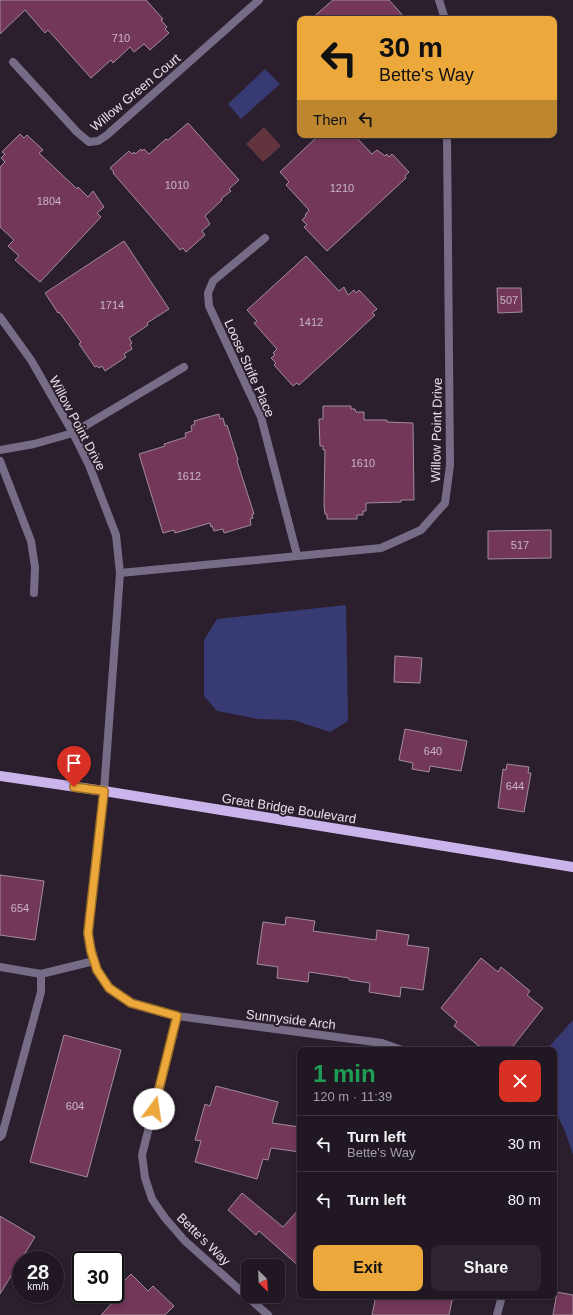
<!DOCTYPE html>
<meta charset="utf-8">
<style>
:root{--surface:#201722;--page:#2d242f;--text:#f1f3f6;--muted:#a29fa5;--line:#3d3640;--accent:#eda83b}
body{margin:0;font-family:Helvetica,sans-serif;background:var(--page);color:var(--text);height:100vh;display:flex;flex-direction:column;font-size:15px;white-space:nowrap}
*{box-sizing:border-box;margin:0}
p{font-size:13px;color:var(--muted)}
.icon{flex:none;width:22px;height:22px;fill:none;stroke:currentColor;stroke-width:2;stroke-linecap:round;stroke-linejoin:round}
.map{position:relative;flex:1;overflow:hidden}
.side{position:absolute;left:297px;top:1047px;width:260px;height:252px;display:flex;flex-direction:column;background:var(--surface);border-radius:8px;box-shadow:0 2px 6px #0003,0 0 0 1px var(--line)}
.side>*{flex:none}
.top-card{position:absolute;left:297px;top:16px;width:260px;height:122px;border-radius:8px;box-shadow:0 2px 6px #0003,0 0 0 1px var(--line);background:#eda83b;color:#111;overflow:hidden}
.needle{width:26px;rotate:156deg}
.tools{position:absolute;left:241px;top:1259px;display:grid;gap:8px}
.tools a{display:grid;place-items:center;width:44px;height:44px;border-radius:8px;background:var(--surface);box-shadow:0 2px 6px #0003,0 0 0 1px var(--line);font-size:20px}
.speed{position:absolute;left:12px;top:1251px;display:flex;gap:8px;font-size:20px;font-weight:700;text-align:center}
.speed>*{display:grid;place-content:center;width:52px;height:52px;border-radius:50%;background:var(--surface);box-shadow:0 2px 6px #0003,0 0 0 1px var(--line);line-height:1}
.speed small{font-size:10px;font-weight:400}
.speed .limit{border:2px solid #111;border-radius:6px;background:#fff;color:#111}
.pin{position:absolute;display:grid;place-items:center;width:34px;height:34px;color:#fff;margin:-41px -17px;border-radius:50% 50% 50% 0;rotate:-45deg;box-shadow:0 0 4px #0007}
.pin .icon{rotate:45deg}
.me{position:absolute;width:44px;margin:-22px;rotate:14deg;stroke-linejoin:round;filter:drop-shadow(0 0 3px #0008)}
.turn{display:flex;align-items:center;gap:14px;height:84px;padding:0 16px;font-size:18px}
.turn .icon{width:52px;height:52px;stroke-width:2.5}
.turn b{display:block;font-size:28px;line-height:34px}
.then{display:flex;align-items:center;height:38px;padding:0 16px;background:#0003;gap:8px;font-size:15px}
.round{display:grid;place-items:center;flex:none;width:42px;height:42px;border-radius:8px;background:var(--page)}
.summary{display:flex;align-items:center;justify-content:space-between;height:68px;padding:0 16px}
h1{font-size:24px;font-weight:800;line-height:30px;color:#1e9e55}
.button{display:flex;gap:8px;margin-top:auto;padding:8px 16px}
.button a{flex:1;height:46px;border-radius:8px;background:var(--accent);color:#111;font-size:16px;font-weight:800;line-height:46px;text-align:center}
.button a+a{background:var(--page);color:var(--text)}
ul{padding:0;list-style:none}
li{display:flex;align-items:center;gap:12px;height:56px;padding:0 16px;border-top:1px solid var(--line)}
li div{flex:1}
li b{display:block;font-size:15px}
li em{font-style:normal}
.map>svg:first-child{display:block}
.green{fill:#62353e}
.water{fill:#383b73}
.building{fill:#73375a;stroke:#a28d98}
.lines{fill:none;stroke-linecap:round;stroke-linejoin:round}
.minor{stroke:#766c87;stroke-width:8}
.primary{stroke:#c9b5ec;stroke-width:10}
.route-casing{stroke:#9a6d26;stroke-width:10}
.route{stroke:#eda83b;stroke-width:7}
.labels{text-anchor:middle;stroke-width:4;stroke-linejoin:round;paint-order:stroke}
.number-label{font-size:11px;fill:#cab5c4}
.street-label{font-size:13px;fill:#e7dfe8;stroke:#2b1f2d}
</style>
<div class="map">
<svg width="573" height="1315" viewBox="0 0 573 1315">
<rect width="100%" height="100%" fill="#2b1f2d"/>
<polygon class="green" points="264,127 281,146 263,162 246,144"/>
<g class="water">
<polygon points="265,69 280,84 241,119 228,104"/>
<polygon points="346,605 348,721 330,732 293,720 258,719 217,711 204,696 204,640 217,619"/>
<polygon points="573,1020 573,1155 565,1131 554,1108 554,1050 546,1050"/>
</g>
<g class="building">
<polygon points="0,0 146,0 163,19 161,20 167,27 165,29 169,33 150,50 144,44 134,52 130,47 113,63 111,60 91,78 48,30 45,33 25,10 0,34"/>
<polygon points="333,0 389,0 406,19 311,19"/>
<polygon points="188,123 239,180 229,189 231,191 221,199 222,200 205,216 210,224 202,231 205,235 186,252 183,248 180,250 113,173 114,172 110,168 129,151 132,154 134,152 135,154 141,149 142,151 144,149 149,154 166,139 168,140"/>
<polygon points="20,134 24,138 27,135 43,150 39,153 77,189 78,187 88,197 93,191 104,207 97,213 101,217 40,282 15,260 19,256 8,246 14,240 0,227 0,167 5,162 1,158 5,154 2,152"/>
<polygon points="319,135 354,135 372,154 377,150 385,156 387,154 389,157 392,154 409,172 405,176 406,178 327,251 304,227 307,225 302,220 306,216 305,215 309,210 286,185 289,182 280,172"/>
<polygon points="124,241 169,309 147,323 148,325 129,338 132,343 130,344 132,349 124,354 126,357 105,371 102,366 99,368 97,366 95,367 79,344 81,342 59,312 58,313 45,293"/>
<polygon points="306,256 339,291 344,287 348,295 354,290 356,293 359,290 377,309 372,313 375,315 345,343 299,385 297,383 293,386 274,365 276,363 271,358 275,355 273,353 277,349 254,323 257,321 247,310"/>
<polygon points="497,288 521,288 522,312 498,313"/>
<polygon points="323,406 351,406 351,409 355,409 356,412 364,412 364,420 387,420 387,422 413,423 414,500 401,500 401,502 366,503 366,511 363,511 363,515 357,515 357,519 327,519 327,514 325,514 324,505 325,450 323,450 323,446 320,446 319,419 323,419"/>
<polygon points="219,414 220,419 223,418 225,426 227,425 238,460 237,461 254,514 252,514 253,518 250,519 251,525 224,533 223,529 214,531 212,526 211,527 210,523 175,533 174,530 163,533 139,454 165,446 164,444 186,437 185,433 192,431 191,426 195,424 194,421"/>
<polygon points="551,530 551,558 488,559 488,531"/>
<polygon points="395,656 422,658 420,683 394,682"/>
<polygon points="405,729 467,741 461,771 430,766 429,772 412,769 413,763 399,760"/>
<polygon points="507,764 529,767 528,773 531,773 524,812 498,808 503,769 506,770"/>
<polygon points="0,875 44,881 35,940 0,935"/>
<polygon points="286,917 315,921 313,931 376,940 377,930 409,935 407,945 429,948 423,990 401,987 400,997 369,992 370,983 349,980 349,978 309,972 308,982 277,978 278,967 257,964 263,922 285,925"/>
<polygon points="481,958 498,972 501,967 530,991 527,995 543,1008 510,1050 484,1050 454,1026 457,1022 441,1008"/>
<polygon points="64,1035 121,1050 87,1177 30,1162"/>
<polygon points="216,1086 278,1102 272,1123 300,1127 300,1152 271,1148 268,1160 263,1159 257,1179 195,1162 201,1141 195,1140 205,1104 210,1106"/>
<polygon points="242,1193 283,1227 300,1208 300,1267 259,1231 256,1235 228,1210"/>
<polygon points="0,1216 35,1237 0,1294"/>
<polygon points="131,1274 148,1291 153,1286 174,1306 165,1315 101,1315 115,1300 110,1295 115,1294 115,1290"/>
<polygon points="557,1292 573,1295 573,1315 553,1315"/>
<polygon points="376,1296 453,1296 449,1315 372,1315"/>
</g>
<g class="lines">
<g class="minor">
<polyline points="439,0 445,19"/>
<polyline points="13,62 77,132 89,142 98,141 107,135 259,0"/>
<polyline points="265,238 213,281 208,293 209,306 261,417 297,555"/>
<polyline points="0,317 31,360 73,433 89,465 116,535 120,573 104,791 88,933 91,951 97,970 109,987 131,1003 177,1016 142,1155 145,1178 152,1199 165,1218 185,1241 268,1315"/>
<polyline points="0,450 34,444 73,433 184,367"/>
<polyline points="0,461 31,541 35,567 34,593"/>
<polyline points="120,573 381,548 421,530 445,503 450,465 447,135"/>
<polyline points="0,967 41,974 94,961"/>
<polyline points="177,1016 382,1043 402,1050"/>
<polyline points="0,1137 2,1135 41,992 41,974"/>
<polyline points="497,1315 502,1296"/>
</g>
<polyline class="primary" points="0,776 104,791 573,867"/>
</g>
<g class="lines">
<g class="route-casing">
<polyline id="route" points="74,787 104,791 88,933 91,951 97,970 109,988 131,1003 177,1016 154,1109"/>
</g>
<use href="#route" class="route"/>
</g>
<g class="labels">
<g class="number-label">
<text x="121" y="42">710</text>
<text x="177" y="189">1010</text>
<text x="342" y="192">1210</text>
<text x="49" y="205">1804</text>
<text x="509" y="304">507</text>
<text x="112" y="309">1714</text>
<text x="311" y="326">1412</text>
<text x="363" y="467">1610</text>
<text x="189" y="480">1612</text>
<text x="520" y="549">517</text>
<text x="433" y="755">640</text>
<text x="515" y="790">644</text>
<text x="20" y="912">654</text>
<text x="75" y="1110">604</text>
</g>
<g class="street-label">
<text transform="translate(135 92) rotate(-40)" y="5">Willow Green Court</text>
<text transform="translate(250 368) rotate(66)" y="5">Loose Strife Place</text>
<text transform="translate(78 423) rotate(62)" y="5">Willow Point Drive</text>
<text transform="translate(436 430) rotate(-89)" y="5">Willow Point Drive</text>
<text transform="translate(289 808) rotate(9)" y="5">Great Bridge Boulevard</text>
<text transform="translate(291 1019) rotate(7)" y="5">Sunnyside Arch</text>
<text transform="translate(204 1239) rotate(44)" y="5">Bette's Way</text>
</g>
</g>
</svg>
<div class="tools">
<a><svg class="needle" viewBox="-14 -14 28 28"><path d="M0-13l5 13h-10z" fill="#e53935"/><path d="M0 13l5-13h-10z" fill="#a29fa5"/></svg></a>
</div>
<div class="speed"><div>28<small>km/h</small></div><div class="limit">30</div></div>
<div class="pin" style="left:74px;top:787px;background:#d93025"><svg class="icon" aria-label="arrive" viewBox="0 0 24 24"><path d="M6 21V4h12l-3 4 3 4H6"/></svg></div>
<svg class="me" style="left:154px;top:1109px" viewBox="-20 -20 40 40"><circle r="19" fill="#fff"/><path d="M0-13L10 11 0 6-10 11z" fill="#eda83b"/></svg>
<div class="top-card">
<div class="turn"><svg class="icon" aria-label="left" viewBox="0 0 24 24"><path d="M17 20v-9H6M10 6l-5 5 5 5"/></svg><div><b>30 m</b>Bette's Way</div></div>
<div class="then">Then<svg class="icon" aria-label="left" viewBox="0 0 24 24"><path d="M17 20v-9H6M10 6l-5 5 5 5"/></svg></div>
</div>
<section class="side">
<div class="summary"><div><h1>1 min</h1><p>120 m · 11:39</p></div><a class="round" style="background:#d93025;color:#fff"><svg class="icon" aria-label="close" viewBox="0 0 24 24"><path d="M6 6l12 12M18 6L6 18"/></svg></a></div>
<ul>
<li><svg class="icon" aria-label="left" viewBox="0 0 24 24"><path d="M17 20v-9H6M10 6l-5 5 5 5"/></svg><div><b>Turn left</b><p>Bette's Way</p></div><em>30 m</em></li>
<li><svg class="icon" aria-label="left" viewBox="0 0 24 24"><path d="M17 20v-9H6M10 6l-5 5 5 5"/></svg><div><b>Turn left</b></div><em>80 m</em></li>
</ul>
<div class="button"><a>Exit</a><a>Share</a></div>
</section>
</div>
